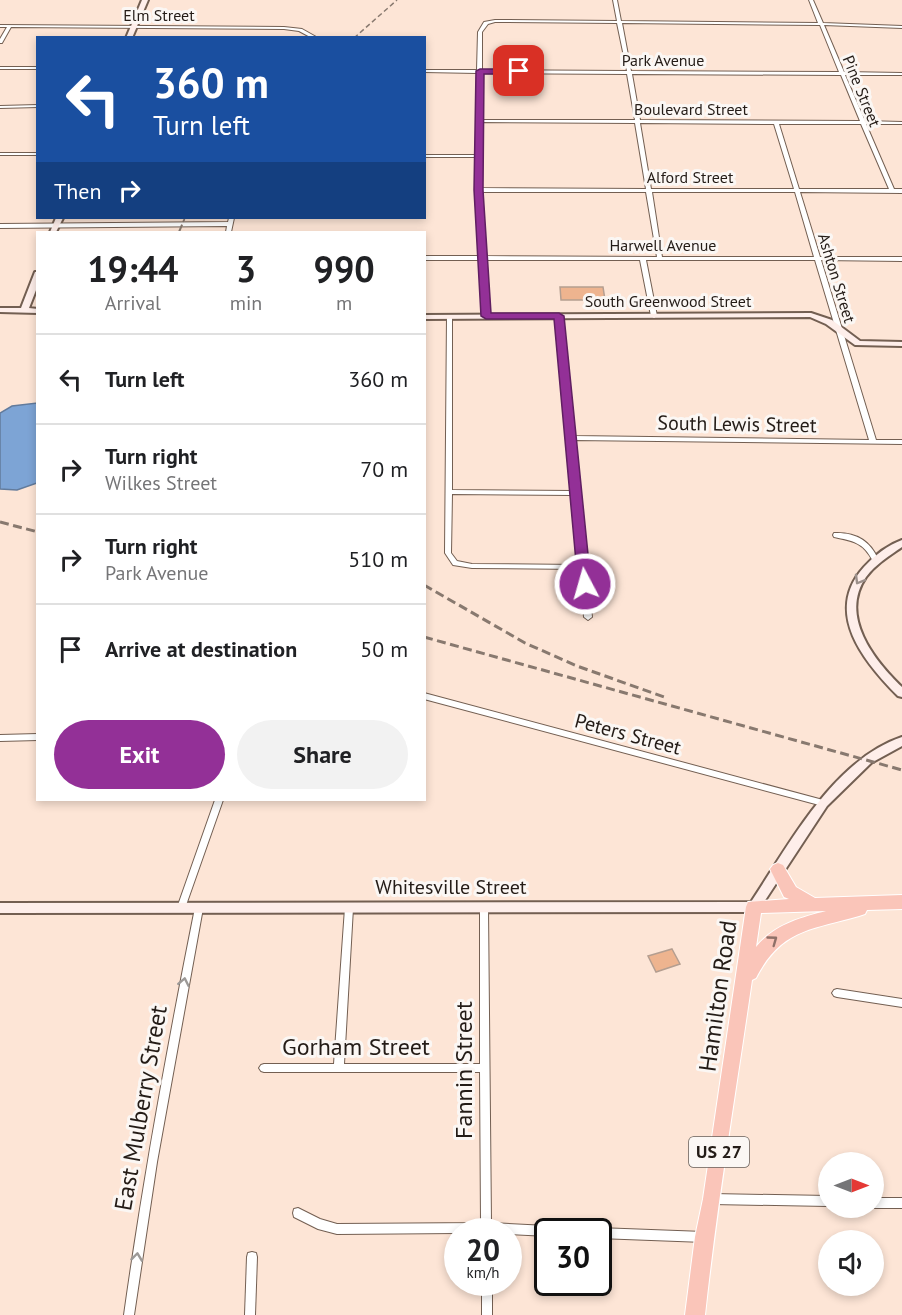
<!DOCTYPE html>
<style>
:root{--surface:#fff;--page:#f2f2f2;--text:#202124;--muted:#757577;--line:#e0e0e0;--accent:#933097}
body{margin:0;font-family:"PT Sans",sans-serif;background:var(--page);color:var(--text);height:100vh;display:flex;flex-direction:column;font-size:22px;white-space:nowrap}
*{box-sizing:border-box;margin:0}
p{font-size:20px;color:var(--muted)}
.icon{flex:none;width:33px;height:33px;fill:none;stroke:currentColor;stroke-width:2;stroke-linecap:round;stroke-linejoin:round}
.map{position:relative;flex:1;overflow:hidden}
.panel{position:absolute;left:36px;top:231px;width:390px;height:570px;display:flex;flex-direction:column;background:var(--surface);border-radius:0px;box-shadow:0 3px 9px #0003}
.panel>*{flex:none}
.top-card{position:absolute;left:36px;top:36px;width:390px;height:183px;border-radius:0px;box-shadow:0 3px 9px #0003;background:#1a4fa0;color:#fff;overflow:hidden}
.needle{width:39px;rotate:90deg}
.controls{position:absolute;left:818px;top:1152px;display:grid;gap:12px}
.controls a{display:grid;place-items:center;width:66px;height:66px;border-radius:50%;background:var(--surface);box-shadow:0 3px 9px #0003;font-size:30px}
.speed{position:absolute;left:444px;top:1218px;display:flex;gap:12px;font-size:30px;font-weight:700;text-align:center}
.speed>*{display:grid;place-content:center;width:78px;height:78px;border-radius:50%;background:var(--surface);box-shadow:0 3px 9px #0003;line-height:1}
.speed small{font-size:15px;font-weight:400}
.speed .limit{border:3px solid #111;border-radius:9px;background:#fff;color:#111}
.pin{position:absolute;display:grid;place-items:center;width:51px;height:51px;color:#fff;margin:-26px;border-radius:12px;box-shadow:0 3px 9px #0006}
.me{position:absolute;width:66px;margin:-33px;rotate:354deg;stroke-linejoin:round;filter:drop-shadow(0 0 4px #0008)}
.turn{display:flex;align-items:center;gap:21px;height:126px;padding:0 18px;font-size:27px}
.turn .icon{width:78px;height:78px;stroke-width:2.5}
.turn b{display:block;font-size:42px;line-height:51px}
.then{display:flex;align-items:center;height:57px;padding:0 18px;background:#0003;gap:12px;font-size:22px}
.eta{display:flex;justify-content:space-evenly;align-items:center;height:102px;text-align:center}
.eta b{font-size:36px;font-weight:700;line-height:42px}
.button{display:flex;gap:12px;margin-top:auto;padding:12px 18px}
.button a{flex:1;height:69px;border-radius:36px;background:var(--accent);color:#fff;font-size:24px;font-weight:700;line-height:69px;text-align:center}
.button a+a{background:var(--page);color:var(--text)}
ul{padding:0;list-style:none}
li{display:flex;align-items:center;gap:18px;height:90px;padding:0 18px;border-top:2px solid var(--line)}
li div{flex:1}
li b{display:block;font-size:22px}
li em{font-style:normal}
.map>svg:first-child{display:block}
.water{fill:#7da4d5;stroke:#627b9c;stroke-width:1.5}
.building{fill:#eeb48f;stroke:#b49e90;stroke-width:1.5}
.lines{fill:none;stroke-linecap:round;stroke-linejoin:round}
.street-casing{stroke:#735f52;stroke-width:2}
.secondary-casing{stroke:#735f52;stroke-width:4}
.highway-casing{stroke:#fff;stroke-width:2}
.street{fill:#fff;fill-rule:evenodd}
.secondary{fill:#feeeea;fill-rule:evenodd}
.highway{fill:#fac5b9;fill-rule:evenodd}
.rail-far2{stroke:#88796f;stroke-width:1.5;stroke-dasharray:5 3;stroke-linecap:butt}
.rail-far1{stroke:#88796f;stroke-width:2;stroke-dasharray:8 4;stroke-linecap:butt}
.rail{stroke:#88796f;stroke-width:3;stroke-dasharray:9 4.5;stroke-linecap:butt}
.oneway{stroke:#9c908b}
.oneway2{stroke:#8f7068}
.oneway3{stroke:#9c9997}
.route{fill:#933097;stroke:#601f62;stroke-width:1.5}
.labels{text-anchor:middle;stroke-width:6;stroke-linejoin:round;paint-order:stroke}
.far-street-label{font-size:16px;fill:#241c17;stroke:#fbf7f4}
.shield{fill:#fbf7f4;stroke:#645e59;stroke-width:1.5}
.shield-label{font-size:18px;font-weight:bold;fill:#241c17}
.street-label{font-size:20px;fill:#241c17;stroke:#fbf7f4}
.near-street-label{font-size:24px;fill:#241c17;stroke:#fbf7f4}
</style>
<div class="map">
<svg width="902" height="1315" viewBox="0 0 902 1315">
<rect width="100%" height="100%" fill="#fde5d6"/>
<polygon class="water" points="37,403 37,483 17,490 0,489 0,413 12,406"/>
<g class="building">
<polygon points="560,287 603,287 605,300 561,300"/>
<polygon points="672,949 680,964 656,972 648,956"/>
</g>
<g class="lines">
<g class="street-casing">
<g id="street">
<path d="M613,0H617L621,21L818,23L809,0H813L823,23L902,26V28L824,25L844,72L902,73V75H845L865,121L902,122V124H866L894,189H902V193L800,192L820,257H902V261L821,260L876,440H902V444L574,440L592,617L588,620L584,617L580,569L472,568L453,565L445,553L447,316H451L452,317V490L573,491L556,316L559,314L562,316L574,436L869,440L815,260H646L657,316L654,318L651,316L640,260H485L489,316L486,318L483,316L480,260H424V256H479L475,190L476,157H424V155H476L477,73L424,72V70H477L478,32L484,22L495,20L617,21ZM495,22L617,23L627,71L482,70V32L488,24ZM622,23L820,25L839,72L631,71ZM482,73L627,74L635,120H481ZM632,74L841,75L860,121L640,120ZM481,122L635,123L646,189L481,188ZM640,123L774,124L794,189H651ZM779,124H861L889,189H799ZM481,192H646L657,257L485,256ZM652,192H795L814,257H662ZM452,494L573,495L579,565L472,564L457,561L451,553Z"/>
<polygon points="0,25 284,27 302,29 318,38 312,38 299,31 284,29 11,27 2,43 0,43 0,39 7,27 0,27"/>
<rect x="0" y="67" width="38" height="2"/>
<polygon points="38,105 38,107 0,108 0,106"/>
<rect x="0" y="153" width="38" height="2"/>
<polygon points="229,218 234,218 231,232 226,232 227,226 0,228 0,224 228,222"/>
<path d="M834,533C854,532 870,540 878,559L875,561H873C863,542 853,541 834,537L833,535Z"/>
<polygon points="424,693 823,800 826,801 827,803 826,805 823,806 424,699"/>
<polygon points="38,734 38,740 0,741 0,735"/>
<polygon points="215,800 223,800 185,908 184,911 181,912 178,911 177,908"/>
<path d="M199,904L202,905L203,908L157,1162L134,1315H124C143,1179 168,1043 195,908L196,905Z"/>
<polygon points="349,904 352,905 353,908 344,1064 480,1064 480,908 481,905 484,904 487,905 488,908 491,1223 567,1227 571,1228 572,1232 548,1232 548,1236 508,1234 508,1232 458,1232 458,1233 337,1234 318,1229 294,1217 293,1213 294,1209 298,1208 320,1219 337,1224 481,1223 480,1072 264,1072 261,1071 259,1068 261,1065 264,1064 334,1064 345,908 346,905"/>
<polygon points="837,989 902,999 902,1007 837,997 834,996 832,993 834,990"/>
<polygon points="712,1194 828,1196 828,1206 712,1204 708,1203 707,1199 708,1195"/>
<polygon points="873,1198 902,1198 902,1208 872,1208 873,1208"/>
<polygon points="598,1228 704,1232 708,1233 709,1237 708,1241 704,1242 598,1238 598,1232 593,1232 594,1229"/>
<polygon points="252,1252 256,1253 257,1257 255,1315 245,1315 247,1257 248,1253"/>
<rect x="482" y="1282" width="10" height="33"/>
</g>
</g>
<g class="secondary-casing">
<g id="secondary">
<polygon points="142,0 148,0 132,38 126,38"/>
<polygon points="56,218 63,218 56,232 50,232"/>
<polygon points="35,272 38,272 38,285 29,308 38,309 38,313 0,312 0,308 21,308"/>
<polygon points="811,313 832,320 860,341 902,342 902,346 855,345 826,324 810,317 424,319 424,315"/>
<path d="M902,540V547C889,556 876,564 866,577C839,616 874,660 902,687V697L898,696C864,662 823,612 864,567C874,556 888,545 902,540Z"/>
<path d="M902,737V746L871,763L827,806L758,911L754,912L0,913V903L751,902C789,845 833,760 902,737Z"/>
</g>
</g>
<g class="highway-casing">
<path id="highway" d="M778,863L783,865L796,887L815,898L902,895V909L867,910L865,914L859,916C811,930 781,929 756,978L752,980C736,1091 717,1203 705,1315H685L695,1237L703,1199L746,907L748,902L789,899L784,897L770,869L773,865ZM826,911C799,918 774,925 756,947L761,913Z"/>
</g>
<use href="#street" class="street"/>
<use href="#secondary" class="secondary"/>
<use href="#highway" class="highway"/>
<g class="rail-far2">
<polyline points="354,38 397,0"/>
<polyline points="183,222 185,218"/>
</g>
<polyline class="rail-far1" points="179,232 184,220"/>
<g class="rail">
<polyline points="0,522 38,532"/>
<polyline points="424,585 525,643 577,666 667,698"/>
<polyline points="424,637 902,770"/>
</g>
</g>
<defs><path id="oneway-chevron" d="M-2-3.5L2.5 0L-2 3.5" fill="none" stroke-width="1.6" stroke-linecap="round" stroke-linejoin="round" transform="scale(1.5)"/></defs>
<use class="oneway" href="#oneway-chevron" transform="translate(859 580) rotate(120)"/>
<use class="oneway2" href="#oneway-chevron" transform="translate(773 940) rotate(-36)"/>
<g class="oneway3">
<use href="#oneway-chevron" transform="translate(184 982) rotate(-79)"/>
<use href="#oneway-chevron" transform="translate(137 1257) rotate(-83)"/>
</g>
<polygon class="route" points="480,69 519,69 523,71 519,74 484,74 483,190 491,313 559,313 564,316 591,584 585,588 578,584 554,319 486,319 481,316 474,190 476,71"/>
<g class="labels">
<g class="far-street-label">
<text x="159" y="21">Elm Street</text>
<text x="663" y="66">Park Avenue</text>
<text transform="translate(862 91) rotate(68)" y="6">Pine Street</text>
<text x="691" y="115">Boulevard Street</text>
<text x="690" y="183">Alford Street</text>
<text x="663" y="251">Harwell Avenue</text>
<text transform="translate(837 278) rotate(73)" y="6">Ashton Street</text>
<text x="668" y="307">South Greenwood Street</text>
</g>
<rect class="shield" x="689" y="1137" width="60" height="30" rx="4.5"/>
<g class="shield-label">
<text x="719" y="1158">US 27</text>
</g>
<g class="street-label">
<text transform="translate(737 424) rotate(1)" y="7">South Lewis Street</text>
<text transform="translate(628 734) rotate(15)" y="7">Peters Street</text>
<text x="451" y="894">Whitesville Street</text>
</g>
<g class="near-street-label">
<text transform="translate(718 996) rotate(-82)" y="8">Hamilton Road</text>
<text x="356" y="1055">Gorham Street</text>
<text transform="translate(464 1070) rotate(-90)" y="8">Fannin Street</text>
<text transform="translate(141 1108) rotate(-80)" y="8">East Mulberry Street</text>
</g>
</g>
</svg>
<div class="controls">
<a><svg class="needle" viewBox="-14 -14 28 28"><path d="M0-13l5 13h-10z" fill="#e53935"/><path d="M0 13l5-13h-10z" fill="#757577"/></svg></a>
<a><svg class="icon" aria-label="sound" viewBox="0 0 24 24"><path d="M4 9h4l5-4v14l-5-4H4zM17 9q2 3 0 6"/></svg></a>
</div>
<div class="speed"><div>20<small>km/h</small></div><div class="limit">30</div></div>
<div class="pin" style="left:519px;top:71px;background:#d93025"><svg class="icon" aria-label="arrive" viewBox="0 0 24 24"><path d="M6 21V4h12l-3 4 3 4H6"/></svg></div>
<svg class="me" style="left:585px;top:584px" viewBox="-20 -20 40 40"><circle r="17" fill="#933097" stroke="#fff" stroke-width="3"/><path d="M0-11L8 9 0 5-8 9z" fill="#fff"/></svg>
<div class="top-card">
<div class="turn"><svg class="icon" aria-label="left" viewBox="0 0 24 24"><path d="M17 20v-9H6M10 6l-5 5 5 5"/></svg><div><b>360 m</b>Turn left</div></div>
<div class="then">Then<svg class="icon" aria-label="right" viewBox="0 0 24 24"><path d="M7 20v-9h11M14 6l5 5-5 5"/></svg></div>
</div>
<section class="panel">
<div class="eta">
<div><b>19:44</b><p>Arrival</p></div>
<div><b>3</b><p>min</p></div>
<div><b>990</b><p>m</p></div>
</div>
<ul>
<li><svg class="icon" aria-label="left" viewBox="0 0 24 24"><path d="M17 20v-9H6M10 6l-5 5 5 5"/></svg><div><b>Turn left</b></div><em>360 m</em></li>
<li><svg class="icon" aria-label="right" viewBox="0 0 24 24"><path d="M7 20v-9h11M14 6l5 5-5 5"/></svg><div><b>Turn right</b><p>Wilkes Street</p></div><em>70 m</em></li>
<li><svg class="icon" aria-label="right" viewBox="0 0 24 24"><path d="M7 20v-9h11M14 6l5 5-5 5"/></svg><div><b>Turn right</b><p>Park Avenue</p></div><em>510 m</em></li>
<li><svg class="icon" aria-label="arrive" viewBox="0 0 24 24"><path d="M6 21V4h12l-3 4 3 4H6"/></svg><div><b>Arrive at destination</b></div><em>50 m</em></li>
</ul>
<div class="button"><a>Exit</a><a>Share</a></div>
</section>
</div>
